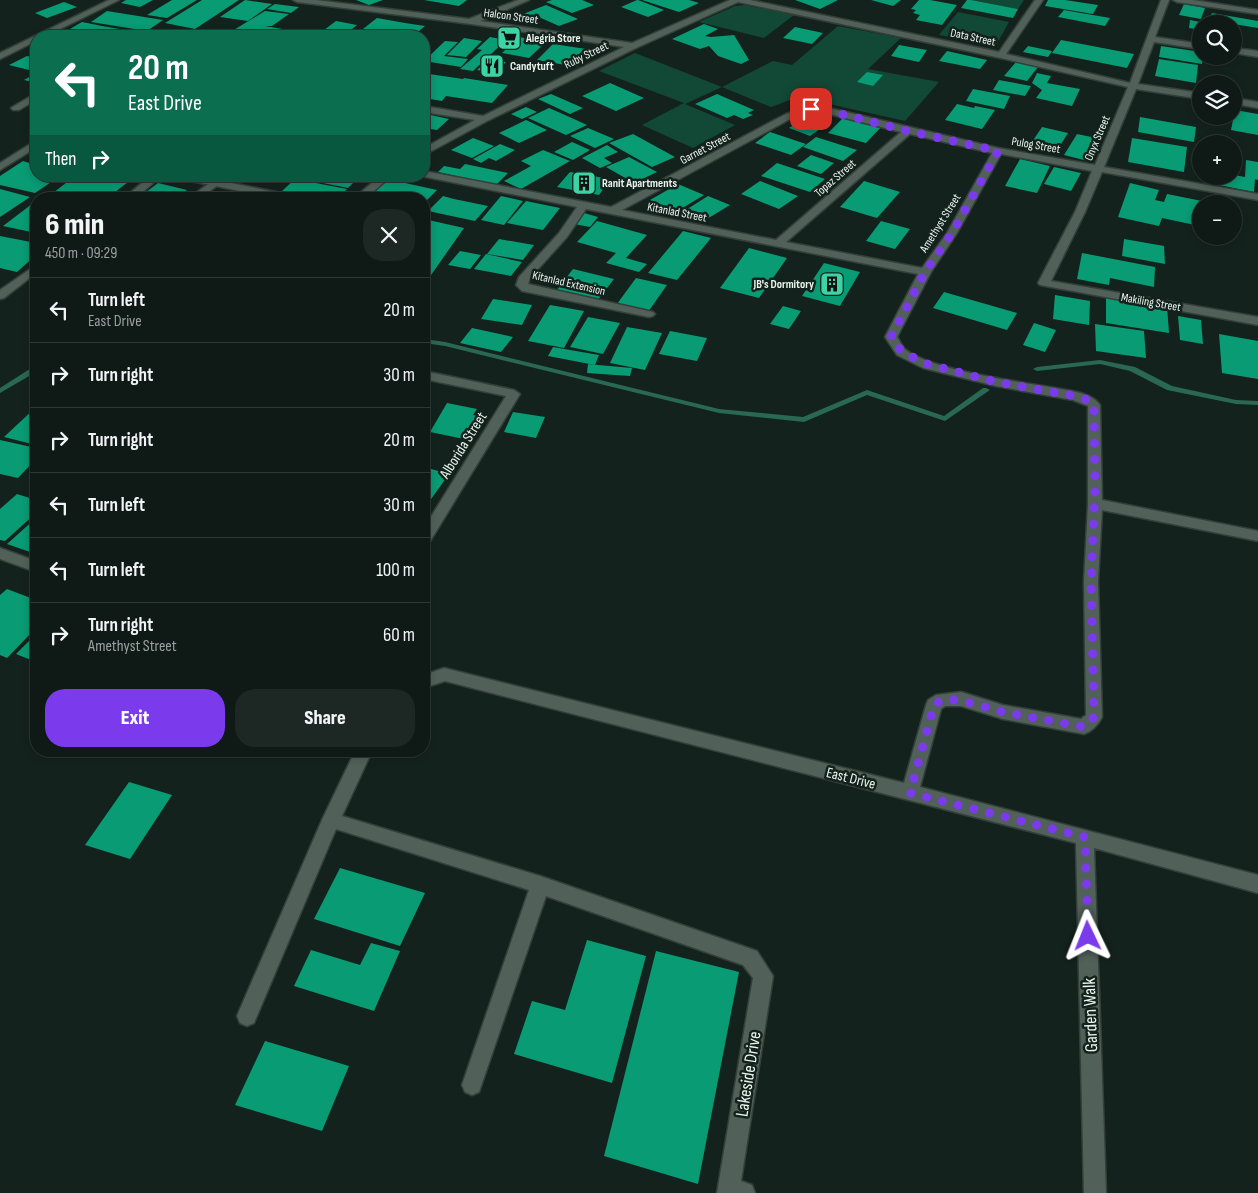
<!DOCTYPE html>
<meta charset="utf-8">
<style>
:root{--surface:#0f1a16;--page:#1d2723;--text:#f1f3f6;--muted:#9ba1a1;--line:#2f3835;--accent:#7c3aed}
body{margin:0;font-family:"Sofia Sans Condensed",sans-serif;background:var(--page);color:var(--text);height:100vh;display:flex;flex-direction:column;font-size:19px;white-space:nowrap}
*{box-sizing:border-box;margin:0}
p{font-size:16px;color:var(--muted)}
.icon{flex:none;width:28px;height:28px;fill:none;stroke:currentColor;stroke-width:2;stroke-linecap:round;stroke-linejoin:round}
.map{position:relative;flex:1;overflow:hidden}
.sheet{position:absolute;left:30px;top:192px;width:400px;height:565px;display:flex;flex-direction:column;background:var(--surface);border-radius:20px;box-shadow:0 2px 8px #0003,0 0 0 1px var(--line)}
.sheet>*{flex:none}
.guide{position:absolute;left:30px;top:30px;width:400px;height:152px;border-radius:20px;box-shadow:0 2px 8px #0003,0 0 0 1px var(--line);background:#0b6e4f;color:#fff;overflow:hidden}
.tools{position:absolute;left:1192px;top:15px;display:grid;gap:10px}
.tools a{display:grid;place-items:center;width:50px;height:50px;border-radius:50%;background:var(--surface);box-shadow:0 2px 8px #0003,0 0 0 1px var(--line);font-size:25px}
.pin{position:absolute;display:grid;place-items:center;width:42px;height:42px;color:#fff;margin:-21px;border-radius:10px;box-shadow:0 2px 8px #0006}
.me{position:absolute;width:55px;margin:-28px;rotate:358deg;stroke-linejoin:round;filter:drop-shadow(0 0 4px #0008)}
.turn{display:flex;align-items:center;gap:18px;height:105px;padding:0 15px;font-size:22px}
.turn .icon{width:65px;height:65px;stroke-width:2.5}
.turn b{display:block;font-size:35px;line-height:42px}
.then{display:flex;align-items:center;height:48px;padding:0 15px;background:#0003;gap:10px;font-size:19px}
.round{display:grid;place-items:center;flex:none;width:52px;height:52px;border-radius:20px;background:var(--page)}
.headline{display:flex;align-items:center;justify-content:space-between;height:85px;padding:0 15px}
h1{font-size:30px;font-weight:800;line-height:38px}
.primary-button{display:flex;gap:10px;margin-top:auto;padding:10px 15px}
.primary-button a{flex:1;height:58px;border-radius:20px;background:var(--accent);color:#fff;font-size:20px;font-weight:800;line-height:58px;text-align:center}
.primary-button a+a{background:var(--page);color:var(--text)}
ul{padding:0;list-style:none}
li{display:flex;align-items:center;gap:15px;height:65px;padding:0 15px;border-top:1px solid var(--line)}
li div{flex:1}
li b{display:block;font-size:19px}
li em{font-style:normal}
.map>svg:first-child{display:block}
.green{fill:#124836}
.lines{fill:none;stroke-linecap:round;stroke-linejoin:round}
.stream{fill:#296852;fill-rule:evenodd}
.building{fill:#089b74}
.lane-casing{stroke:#353f3a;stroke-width:3}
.street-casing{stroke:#353f3a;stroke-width:3}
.lane{fill:#51615a;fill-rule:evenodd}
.street{fill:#51615a;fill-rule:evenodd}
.route{stroke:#7c3aed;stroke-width:9;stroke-dasharray:0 16.2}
.labels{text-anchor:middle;stroke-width:5;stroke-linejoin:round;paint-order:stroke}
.far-street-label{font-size:12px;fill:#eaf4ef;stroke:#14221d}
.far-poi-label{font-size:12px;font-weight:bold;fill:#eaf4ef;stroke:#14221d;text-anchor:start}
.street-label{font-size:15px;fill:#eaf4ef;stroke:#14221d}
.near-street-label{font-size:18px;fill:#eaf4ef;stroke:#14221d}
</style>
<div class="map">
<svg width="1258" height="1193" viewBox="0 0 1258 1193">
<rect width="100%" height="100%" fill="#14221d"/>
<g class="green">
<polygon points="971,0 1024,0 1018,9"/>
<polygon points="745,5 794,15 764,38 699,22 735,6"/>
<polygon points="958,12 1009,22 996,45 939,35"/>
<polygon points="838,26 901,38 868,69 939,82 905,121 798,97 771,107 722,87 685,104 735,125 693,148 642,125 684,103 599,71 635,53 722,87 773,61 792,65"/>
</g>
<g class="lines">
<g class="stream">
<polygon points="424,339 445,342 719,409 803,417 867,390 944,416 983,388 986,388 990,390 945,421 867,395 804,422 719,413 445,346 424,343"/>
<polygon points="1100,360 1135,367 1172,386 1236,400 1258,401 1258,405 1236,404 1167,390 1130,371 1100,364 1037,371 1033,369 1037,367"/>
<polygon points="33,367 36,367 36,372 0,393 0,388"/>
</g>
</g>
<g class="building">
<polygon points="126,0 153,0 140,7 121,3"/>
<polygon points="172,0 197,0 167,18 147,15"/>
<polygon points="202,0 239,0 195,29 165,23"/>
<polygon points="245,0 272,4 248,21 220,17"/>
<polygon points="356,0 383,0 369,5"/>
<polygon points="424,0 467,0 459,6"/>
<polygon points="552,0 582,0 594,5 572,13 546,2"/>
<polygon points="637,0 638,0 664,10 648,17 621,7"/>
<polygon points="642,0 689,0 699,3 679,12"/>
<polygon points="795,0 838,0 820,9"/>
<polygon points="871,0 901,0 893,6"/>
<polygon points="919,0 930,0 957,5 942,25 916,20 920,15 913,13 916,10 911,9"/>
<polygon points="967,0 971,0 1018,9 1013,18 961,8"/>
<polygon points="1048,0 1065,0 1098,5 1093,14 1045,6"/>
<polygon points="64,2 77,7 47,18 35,13"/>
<polygon points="275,4 299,7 291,13 267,9"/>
<polygon points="1184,4 1205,8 1201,19 1179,15"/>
<polygon points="546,5 578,19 559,26 541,18 532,22 518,16"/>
<polygon points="1064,10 1110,18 1105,26 1058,17"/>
<polygon points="107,11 163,20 147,31 91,22"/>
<polygon points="265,11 289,14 272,26 265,26 306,33 301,36 228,36 231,34 227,34"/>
<polygon points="1212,13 1258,21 1258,28 1209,20"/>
<polygon points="377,18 405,23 425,26 413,36 393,33 388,36 354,36"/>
<polygon points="1190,20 1205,23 1205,24 1201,24 1201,30 1189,28"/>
<polygon points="336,21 357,25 346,34 324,30"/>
<polygon points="82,22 102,26 143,33 137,36 79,36 63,33"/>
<polygon points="704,24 718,29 705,36 711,37 734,35 749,60 741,64 718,56 709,46 700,49 672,39"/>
<polygon points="795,27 823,33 812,44 783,38"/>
<polygon points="1234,27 1240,28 1239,41 1234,40"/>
<polygon points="155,30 169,32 185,35 145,36"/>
<polygon points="315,32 336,35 336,36 309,36"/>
<polygon points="490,37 506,40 473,71 460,69 482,50 477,49"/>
<polygon points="519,37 546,42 529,58 502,53"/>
<polygon points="464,38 482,41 466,57 447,55"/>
<polygon points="1061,40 1134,54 1127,68 1052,53"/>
<polygon points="445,41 458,42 444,56 468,59 461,67 424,61"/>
<polygon points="553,44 593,50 577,67 537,60"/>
<polygon points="899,45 927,50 919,62 891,56"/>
<polygon points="1028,46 1052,51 1048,57 1023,52"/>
<polygon points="1161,46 1201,52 1201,56 1203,56 1202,64 1159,57"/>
<polygon points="947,51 987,60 980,69 939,61"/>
<polygon points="27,56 36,58 36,66 29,70 9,65"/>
<polygon points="489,59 506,62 495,73 477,70"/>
<polygon points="1159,59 1198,65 1196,83 1155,76"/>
<polygon points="1016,62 1038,67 1027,81 1004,76"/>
<polygon points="867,72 883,75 873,86 857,82"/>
<polygon points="36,73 36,83 24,80"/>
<polygon points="1037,73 1051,76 1047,83 1080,89 1072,106 1036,98 1042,90 1032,83"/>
<polygon points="429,74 463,79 452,91 464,78 508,85 492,103 446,96 442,101 424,98 424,79"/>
<polygon points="999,80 1031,86 1025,96 993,90"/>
<polygon points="610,83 644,98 616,111 582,96"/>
<polygon points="973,89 1010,96 1004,109 966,101"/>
<polygon points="551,94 583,108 570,114 538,99"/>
<polygon points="717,94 754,110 748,113 753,115 743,119 734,115 727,118 695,104"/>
<polygon points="957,104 974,108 975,106 995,110 982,129 945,120"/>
<polygon points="526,107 537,112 522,119 511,114"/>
<polygon points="549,108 565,115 587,125 566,135 528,118"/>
<polygon points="1235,110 1258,114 1258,135 1231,130"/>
<polygon points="426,114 449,119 437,130 424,128 424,116"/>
<polygon points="806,117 827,124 810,136 789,128"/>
<polygon points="844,117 882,126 866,143 828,133"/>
<polygon points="1140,117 1196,127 1194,142 1138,132"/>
<polygon points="526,120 547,130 519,143 499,133"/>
<polygon points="1042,127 1068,133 1056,152 1030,145"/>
<polygon points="588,128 614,139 595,148 570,136"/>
<polygon points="770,132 806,144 791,155 755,143"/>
<polygon points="633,134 675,157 652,167 609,143"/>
<polygon points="1077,134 1101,139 1088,161 1064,155"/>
<polygon points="816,137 857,150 843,161 803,147"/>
<polygon points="473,138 494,146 472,158 451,150"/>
<polygon points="1132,138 1187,147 1184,172 1128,162"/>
<polygon points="572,142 590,150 573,160 554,152"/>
<polygon points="500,144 515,150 496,161 489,158 481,163 473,159"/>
<polygon points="607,145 618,152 604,158 612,163 600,168 582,158"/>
<polygon points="543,150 570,161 521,189 504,181 531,166 521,161"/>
<polygon points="811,155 834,163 821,174 797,166"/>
<polygon points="629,157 657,172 634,183 606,167"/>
<polygon points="1020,159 1050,166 1037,193 1005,186"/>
<polygon points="1246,160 1258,162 1258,180 1255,179 1254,192 1214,184 1215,176 1234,175 1245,177"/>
<polygon points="23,161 36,165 36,176 60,176 35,193 0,185 0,176"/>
<polygon points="777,163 825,179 810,192 761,176"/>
<polygon points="465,164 508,173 496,185 438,172 444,166 460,169"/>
<polygon points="1054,167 1081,173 1071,191 1044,184"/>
<polygon points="570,172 610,179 599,195 557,187"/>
<polygon points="75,176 100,176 128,182 106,199 64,199 49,196"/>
<polygon points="263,176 297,176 291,181 281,179 277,182 261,178"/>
<polygon points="300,176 360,176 348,188 298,178"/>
<polygon points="295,179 347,189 337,199 325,199 282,191"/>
<polygon points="387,179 437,190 424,203 424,199 365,199"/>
<polygon points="760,181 798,196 779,209 741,194"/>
<polygon points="864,181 900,192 877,218 840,207"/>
<polygon points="158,183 187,190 176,199 137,199"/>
<polygon points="1130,183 1159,190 1155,200 1164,202 1167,194 1202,201 1195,225 1162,218 1159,226 1118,217"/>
<polygon points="678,184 704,195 676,212 650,200"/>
<polygon points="0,189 30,197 0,217"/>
<polygon points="443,196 454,199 488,206 475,221 428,211"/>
<polygon points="501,196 523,201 504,225 481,220"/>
<polygon points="708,196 730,205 702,222 681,213"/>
<polygon points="36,201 36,233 3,226"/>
<polygon points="526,201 560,208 543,230 507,223"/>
<polygon points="584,213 598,217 590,227 574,224"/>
<polygon points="424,219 464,228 424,285"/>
<polygon points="597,221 647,235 626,258 647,264 639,272 606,263 616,253 577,242"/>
<polygon points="881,221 910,229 895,249 866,241"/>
<polygon points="683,231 711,238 677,280 648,273"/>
<polygon points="0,236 36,243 36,255 17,272 0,268"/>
<polygon points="499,239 534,245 523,260 487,254"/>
<polygon points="1124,239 1164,246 1165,264 1122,256"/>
<polygon points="749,248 787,258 759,298 720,288"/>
<polygon points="460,251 481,255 470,269 448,265"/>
<polygon points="1082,253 1155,267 1154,287 1110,278 1109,285 1077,279"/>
<polygon points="486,254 522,262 511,276 474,269"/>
<polygon points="824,263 860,272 840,306 802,296"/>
<polygon points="573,269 614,279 597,301 556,291"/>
<polygon points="636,278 667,285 648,312 617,304"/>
<polygon points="944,292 1017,313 1007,330 933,308"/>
<polygon points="1055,295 1090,301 1089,325 1053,319"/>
<polygon points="1106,297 1167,306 1169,333 1106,323"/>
<polygon points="493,299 532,305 522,325 481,319"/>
<polygon points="550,305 584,311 564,348 528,341"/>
<polygon points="783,306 801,311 789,329 770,324"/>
<polygon points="1178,316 1201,320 1203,344 1180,340"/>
<polygon points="588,317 620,323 603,354 570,347"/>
<polygon points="1034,323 1056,330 1045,352 1023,345"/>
<polygon points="1095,324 1144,331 1146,358 1096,351"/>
<polygon points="627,327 662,333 645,370 610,363"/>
<polygon points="472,328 513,337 501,352 460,343"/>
<polygon points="670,331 707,338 697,361 659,354"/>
<polygon points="1219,334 1258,341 1258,379 1222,373"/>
<polygon points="553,347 599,355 595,365 548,356"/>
<polygon points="588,364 598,365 632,368 630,376 587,373"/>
<polygon points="447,403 477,409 473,415 482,417 469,440 430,432"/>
<polygon points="35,408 36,408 36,445 4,437"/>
<polygon points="513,412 545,417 536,438 504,432"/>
<polygon points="0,440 36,448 36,459 18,478 0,474"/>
<polygon points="424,467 449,474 424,509"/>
<polygon points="17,494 36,500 36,513 5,541 0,540 0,509"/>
<polygon points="36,518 36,551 33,553 7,544"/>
<polygon points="7,589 36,600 36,628 7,658 0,655 0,595"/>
<polygon points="36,634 36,662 16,654"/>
<polygon points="129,782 172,795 130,859 85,845"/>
<polygon points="340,868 425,893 400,946 314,919"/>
<polygon points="587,940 646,956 612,1083 514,1054 532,1001 565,1010"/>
<polygon points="371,943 400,951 374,1011 294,986 311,950 360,965"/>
<polygon points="656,951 739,972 698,1184 604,1156"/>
<polygon points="265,1041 349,1066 322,1131 235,1105"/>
</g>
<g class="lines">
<g class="lane-casing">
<g id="lane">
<polygon points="36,93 36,100 19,110 13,110 11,108"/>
<polygon points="150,176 161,176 135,199 123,199"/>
<polygon points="214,180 218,181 218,185 199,199 187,199"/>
<polygon points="36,265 36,273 4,298 0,299 0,290"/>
</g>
</g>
<g class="street-casing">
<g id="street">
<polygon points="109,0 119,0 46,36 36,36 36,41 0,59 0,53"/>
<path d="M293,0H316L469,19L518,0H529L480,21L632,43L730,0H750L999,52L1035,0H1043L1006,54L1130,83L1161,0H1169L1155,37L1201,44V49L1154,42L1138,84L1201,93V99L1136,89L1104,167L1258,194V200L1102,172L1085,212L1051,281L1258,317V325L1040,285L1038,283L1075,212L1092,171L1001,154L957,233L931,272L897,337C900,341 902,347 906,350C931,370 1020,382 1055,388C1069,391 1091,392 1100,405L1102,500L1258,531V541L1102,510L1098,581L1102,717C1098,725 1092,731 1084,734L1003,719L961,706H945L941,709L920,787L1258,875V893L1094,848L1106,1193H1084L1076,843L445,681L424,688V675L444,668L904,783L926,705L928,700L936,695L961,692L1003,705L1081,719L1086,715L1084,581L1088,504V406L1073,400L996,386L923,368L897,355L885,337L918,274L586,209L567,237L530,278L528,284L653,312L655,314L653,316L649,317L522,291L516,285L519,277L559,233L577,207L421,176H424V171L611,207L786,114L811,106L829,108L998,148L1095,165L1128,87L1001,58L738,2L636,48L487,121L424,155V148L475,120L424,112V106L483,116L624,47L471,24L297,2ZM812,112L829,114L901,132L776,240L622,210L792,118ZM910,134L992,153L947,233L922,268L786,242Z"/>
<polygon points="1173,0 1193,0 1258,10 1258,14 1177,2"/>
<polygon points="1234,48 1258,51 1258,57 1234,53"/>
<polygon points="1234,98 1258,102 1258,108 1234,104"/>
<polygon points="32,143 36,144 36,150 34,149 0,170 0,163"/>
<polygon points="176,176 197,176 295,196 300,199 279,199 181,179"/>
<polygon points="380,176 391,176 365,199 353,199"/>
<polygon points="424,371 514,390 520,394 429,543 424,544 424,528 506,396 424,379"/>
<polygon points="0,548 36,561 36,572 0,559"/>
<polygon points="355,751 372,751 342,816 540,876 757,951 773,976 741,1181 752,1185 755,1193 717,1193 753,978 743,965 546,896 479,1092 472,1095 465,1092 462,1085 529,890 336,829 254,1023 247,1026 240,1023 237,1016 240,1009 322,820"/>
</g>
</g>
<use href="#lane" class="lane"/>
<use href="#street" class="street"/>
</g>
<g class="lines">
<polyline class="route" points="811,109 829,111 908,131 998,151 952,233 925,272 891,337 902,352 927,364 996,382 1075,396 1088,400 1094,405 1095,489 1091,581 1094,717 1084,727 1003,712 960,700 942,700 934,705 910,793 1085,837 1088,936"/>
</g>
<defs>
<g id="supermarket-square" transform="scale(1.25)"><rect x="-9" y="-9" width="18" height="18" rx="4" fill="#3cd4a4" stroke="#14221d"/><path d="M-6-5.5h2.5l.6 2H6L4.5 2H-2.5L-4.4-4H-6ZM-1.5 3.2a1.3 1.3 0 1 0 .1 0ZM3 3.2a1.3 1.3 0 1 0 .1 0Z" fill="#111"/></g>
<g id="restaurant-square" transform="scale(1.25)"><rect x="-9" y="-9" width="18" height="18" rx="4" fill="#3cd4a4" stroke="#14221d"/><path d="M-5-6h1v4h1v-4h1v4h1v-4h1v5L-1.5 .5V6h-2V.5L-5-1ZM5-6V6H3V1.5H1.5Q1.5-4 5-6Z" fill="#111"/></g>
<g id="building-square" transform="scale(1.25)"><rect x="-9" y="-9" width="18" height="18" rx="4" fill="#3cd4a4" stroke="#14221d"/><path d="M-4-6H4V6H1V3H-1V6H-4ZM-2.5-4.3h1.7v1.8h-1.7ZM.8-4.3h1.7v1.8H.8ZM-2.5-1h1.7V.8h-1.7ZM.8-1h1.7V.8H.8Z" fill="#111"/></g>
</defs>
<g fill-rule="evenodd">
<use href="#supermarket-square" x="509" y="38"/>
<use href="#restaurant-square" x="492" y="66"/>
<use href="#building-square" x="584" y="183"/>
<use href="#building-square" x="832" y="284"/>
</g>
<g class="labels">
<g class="far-street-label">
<text transform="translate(511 16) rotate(8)" y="4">Halcon Street</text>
<text transform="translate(973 37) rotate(12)" y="4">Data Street</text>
<text transform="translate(586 55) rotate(-26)" y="4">Ruby Street</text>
<text transform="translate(1097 138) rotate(-67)" y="4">Onyx Street</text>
<text transform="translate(1036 145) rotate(10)" y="4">Pulog Street</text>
<text transform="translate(705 148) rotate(-28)" y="4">Garnet Street</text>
<text transform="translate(835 178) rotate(-41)" y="4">Topaz Street</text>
<text transform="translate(677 212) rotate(11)" y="4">Kitanlad Street</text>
<text transform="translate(940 223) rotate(-58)" y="4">Amethyst Street</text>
<text transform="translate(569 283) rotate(13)" y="4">Kitanlad Extension</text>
<text transform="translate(1151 302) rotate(10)" y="4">Makiling Street</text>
</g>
<g class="far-poi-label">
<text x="526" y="42">Alegria Store</text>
<text x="510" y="70">Candytuft</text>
<text x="602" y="187">Ranit Apartments</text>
<text x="814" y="288" text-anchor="end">JB's Dormitory</text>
</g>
<g class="street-label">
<text transform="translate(463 445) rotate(-58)" y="5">Alborida Street</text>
<text transform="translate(851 778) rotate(14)" y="5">East Drive</text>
</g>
<g class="near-street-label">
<text transform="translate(1090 1015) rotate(-92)" y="6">Garden Walk</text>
<text transform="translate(748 1074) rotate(-81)" y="6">Lakeside Drive</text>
</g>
</g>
</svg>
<div class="tools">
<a><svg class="icon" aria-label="search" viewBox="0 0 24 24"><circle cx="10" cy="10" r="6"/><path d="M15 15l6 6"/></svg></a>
<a><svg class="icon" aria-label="layers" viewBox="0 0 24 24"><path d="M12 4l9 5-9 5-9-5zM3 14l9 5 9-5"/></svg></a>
<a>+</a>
<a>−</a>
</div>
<div class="pin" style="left:811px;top:109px;background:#d93025"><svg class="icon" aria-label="arrive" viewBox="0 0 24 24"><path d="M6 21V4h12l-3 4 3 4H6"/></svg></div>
<svg class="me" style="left:1088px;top:936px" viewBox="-20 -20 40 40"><path d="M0-17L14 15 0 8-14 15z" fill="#7c3aed" stroke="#fff" stroke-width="4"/></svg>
<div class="guide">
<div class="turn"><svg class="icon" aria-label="left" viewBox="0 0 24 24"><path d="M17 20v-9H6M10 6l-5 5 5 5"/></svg><div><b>20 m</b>East Drive</div></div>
<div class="then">Then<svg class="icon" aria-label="right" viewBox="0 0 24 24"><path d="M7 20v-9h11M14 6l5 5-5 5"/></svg></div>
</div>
<section class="sheet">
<div class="headline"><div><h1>6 min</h1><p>450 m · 09:29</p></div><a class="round"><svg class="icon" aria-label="close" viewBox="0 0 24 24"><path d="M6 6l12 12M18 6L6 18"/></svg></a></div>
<ul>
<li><svg class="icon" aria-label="left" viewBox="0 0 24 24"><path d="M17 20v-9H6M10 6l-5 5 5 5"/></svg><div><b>Turn left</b><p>East Drive</p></div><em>20 m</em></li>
<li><svg class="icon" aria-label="right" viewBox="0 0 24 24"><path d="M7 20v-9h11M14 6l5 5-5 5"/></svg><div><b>Turn right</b></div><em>30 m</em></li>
<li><svg class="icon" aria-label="right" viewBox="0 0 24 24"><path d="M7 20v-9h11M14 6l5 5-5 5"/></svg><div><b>Turn right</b></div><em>20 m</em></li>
<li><svg class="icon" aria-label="left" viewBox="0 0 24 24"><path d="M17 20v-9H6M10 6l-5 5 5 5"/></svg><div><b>Turn left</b></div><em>30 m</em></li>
<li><svg class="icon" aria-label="left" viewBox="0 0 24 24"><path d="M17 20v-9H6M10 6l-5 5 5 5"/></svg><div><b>Turn left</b></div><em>100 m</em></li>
<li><svg class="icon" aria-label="right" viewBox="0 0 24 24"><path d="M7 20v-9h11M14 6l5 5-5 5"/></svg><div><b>Turn right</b><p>Amethyst Street</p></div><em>60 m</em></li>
</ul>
<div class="primary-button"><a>Exit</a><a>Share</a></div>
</section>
</div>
